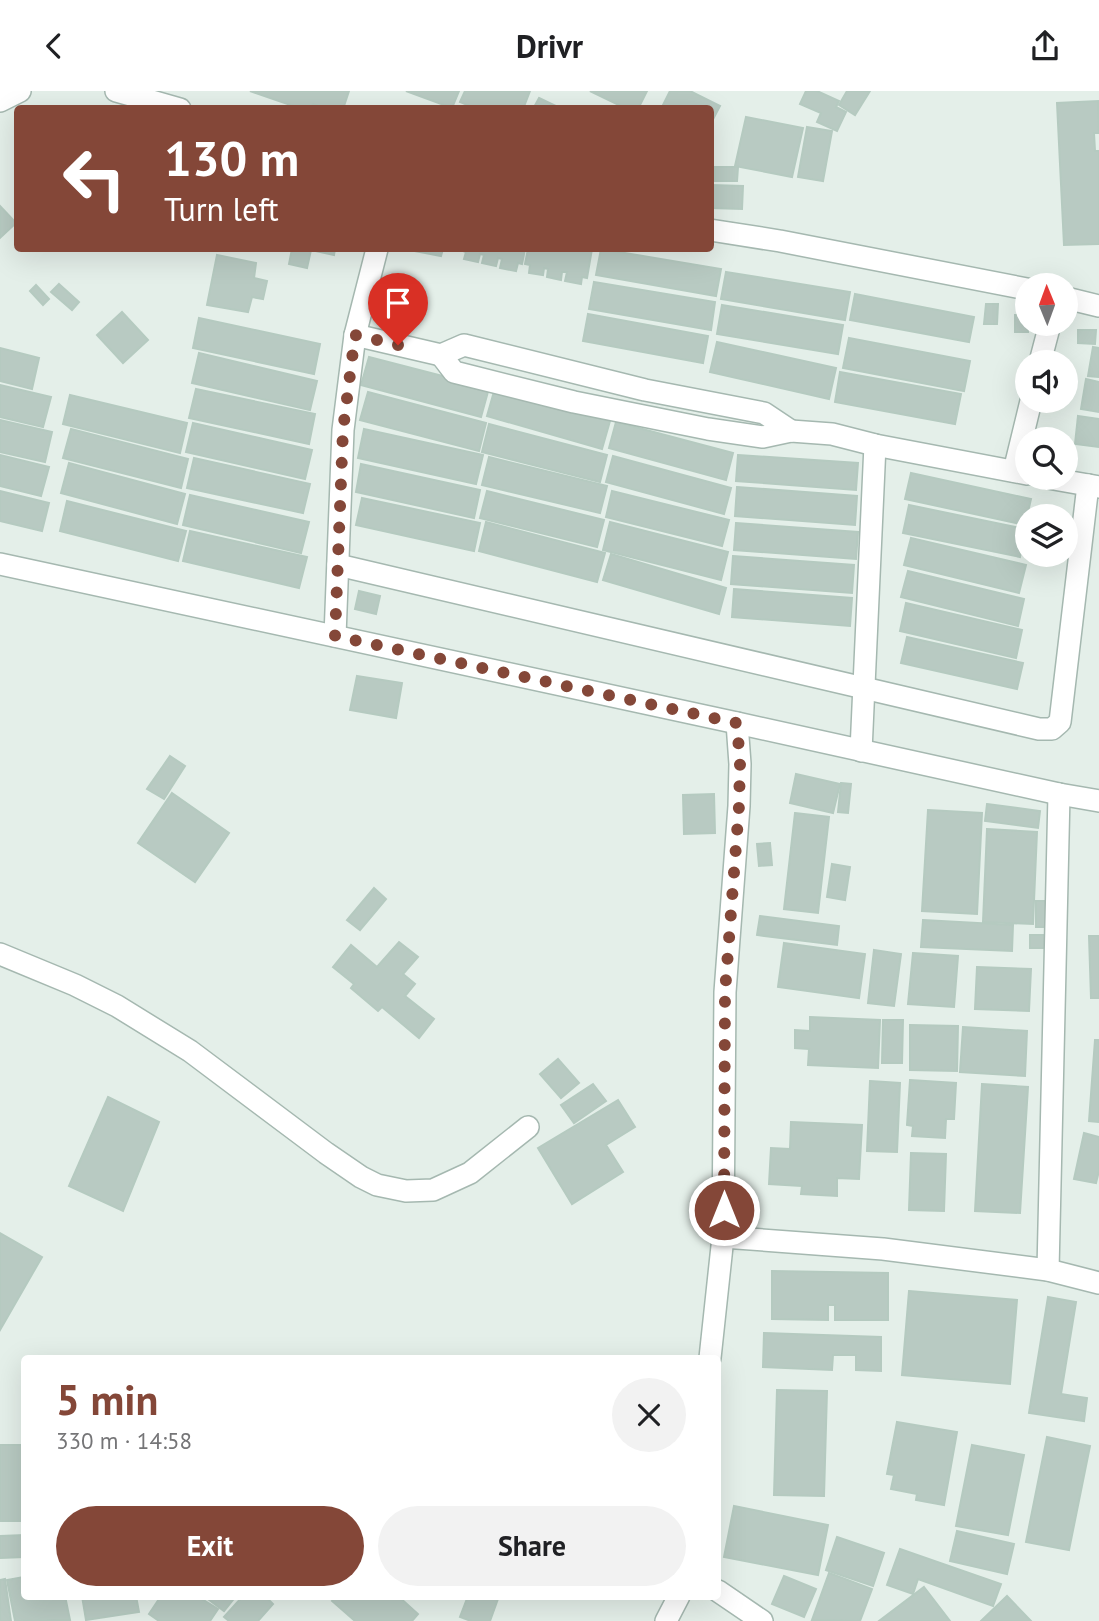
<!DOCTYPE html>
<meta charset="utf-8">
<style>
:root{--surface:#fff;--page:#f2f2f2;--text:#202124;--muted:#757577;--accent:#844738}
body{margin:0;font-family:"PT Sans",sans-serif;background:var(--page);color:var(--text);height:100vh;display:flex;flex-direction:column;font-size:26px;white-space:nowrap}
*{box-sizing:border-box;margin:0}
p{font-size:23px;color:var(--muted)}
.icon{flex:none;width:38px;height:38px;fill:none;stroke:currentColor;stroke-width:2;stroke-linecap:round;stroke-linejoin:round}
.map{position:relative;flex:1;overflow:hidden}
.panel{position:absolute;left:21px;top:1264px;width:700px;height:245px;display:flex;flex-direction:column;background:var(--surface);border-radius:7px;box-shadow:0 7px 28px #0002}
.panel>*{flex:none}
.hud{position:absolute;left:14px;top:14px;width:700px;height:147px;border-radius:7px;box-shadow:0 7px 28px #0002;background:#844738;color:#fff;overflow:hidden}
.needle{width:46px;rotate:359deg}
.fabs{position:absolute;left:1015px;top:182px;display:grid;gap:14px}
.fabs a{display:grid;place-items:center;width:63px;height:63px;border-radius:50%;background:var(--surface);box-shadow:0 7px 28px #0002;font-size:35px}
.pin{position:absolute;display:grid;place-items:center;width:60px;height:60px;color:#fff;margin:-72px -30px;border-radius:50% 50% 50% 0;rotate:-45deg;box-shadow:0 0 7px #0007}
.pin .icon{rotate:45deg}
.me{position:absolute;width:77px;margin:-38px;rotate:0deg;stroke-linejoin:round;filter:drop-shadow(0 0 5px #0008)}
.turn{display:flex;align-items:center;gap:24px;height:147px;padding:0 35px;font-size:32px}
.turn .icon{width:91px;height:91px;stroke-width:2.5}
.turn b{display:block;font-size:49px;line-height:60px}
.round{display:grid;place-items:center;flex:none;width:74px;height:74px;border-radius:37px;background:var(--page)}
.headline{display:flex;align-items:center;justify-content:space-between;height:119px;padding:0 35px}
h1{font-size:42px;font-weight:700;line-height:52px;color:var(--accent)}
.primary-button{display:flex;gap:14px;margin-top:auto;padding:14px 35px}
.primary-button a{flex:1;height:80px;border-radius:42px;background:var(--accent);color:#fff;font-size:28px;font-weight:700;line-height:80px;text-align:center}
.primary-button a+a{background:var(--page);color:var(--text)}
header{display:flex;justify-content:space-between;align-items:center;height:91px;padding:0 35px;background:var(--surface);font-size:32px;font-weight:700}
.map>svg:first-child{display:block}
.building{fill:#b8cac2;stroke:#b5cac0;stroke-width:2}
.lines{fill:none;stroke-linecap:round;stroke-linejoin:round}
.minor-casing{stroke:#a5b8b0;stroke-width:24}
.minor{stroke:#fff;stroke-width:21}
.route{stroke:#844738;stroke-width:12;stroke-dasharray:0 21.6}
</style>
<header><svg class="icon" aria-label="back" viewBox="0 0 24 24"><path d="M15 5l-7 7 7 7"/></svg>Drivr<svg class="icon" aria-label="share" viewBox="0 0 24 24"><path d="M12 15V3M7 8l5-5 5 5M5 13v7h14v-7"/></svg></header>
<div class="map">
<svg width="1099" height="1530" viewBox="0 0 1099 1530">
<rect width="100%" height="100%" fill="#e4efe9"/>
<g class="building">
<polygon points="250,0 349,0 343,18 327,18 313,13 311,18 302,18"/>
<polygon points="406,0 459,0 452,17"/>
<polygon points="465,0 530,0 523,18 477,18 460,11"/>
<polygon points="590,0 647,0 638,18 627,18"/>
<polygon points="670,0 690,0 720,15 710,34 710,18 661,18"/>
<polygon points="806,0 817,0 839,10 836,16 846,21 837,40 817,31 821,22 800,13"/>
<polygon points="847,0 870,0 855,24 839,14"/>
<polygon points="539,7 562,18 533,18"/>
<polygon points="1098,10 1099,42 1094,42 1095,60 1099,60 1099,153 1064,154 1057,12"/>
<polygon points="746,26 803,37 792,86 735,75"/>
<polygon points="807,36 832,40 823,90 798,86"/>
<polygon points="715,76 738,76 737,90 715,90"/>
<polygon points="711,94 743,95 742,118 711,117"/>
<polygon points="0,115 16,132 0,147"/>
<polygon points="292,158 335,158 334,164 311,159 307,177 289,173"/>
<polygon points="404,158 443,158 441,165"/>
<polygon points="461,158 525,158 522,173 518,172 516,180 500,177 502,168 498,167 496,175 482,172 484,164 480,163 478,171 464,168 466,161 460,159"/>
<polygon points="528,158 592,158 587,187 582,186 581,193 565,190 567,181 562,181 561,189 547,186 548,178 544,177 543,184 529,182 530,174 525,173"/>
<polygon points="601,158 721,178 716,205 596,184"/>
<polygon points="217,164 256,172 254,187 267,190 263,208 252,206 248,221 207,214"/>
<polygon points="726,181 850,201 845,229 721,208"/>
<polygon points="594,191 715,211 711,239 589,218"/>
<polygon points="59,193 79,211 72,219 51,201"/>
<polygon points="36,194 49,208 43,214 30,200"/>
<polygon points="855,203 974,226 969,251 850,229"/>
<polygon points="986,213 998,213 997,233 984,233"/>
<polygon points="722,214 843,234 838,263 717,243"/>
<polygon points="122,221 148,249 123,272 97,244"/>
<polygon points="588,223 708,245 703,272 583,250"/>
<polygon points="1015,224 1027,224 1028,241 1015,241"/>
<polygon points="199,227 320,253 314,283 193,257"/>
<polygon points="1078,239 1096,239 1095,253 1078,252"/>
<polygon points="849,247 970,270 964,300 843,277"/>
<polygon points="717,251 836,277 829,308 710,281"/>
<polygon points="1093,256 1099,257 1099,286 1088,285"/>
<polygon points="0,257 39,267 32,298 0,290"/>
<polygon points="199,262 317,290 310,319 192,292"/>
<polygon points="369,266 489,297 481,326 361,294"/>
<polygon points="840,281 961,303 955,333 835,311"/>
<polygon points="1086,288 1099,291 1099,321 1081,318"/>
<polygon points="0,294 51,306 43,336 0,326"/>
<polygon points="495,297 610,330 602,358 487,325"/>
<polygon points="196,298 315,323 309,353 189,327"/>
<polygon points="368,301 486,332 479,360 360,329"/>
<polygon points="70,304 187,332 180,362 63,333"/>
<polygon points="1078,325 1099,328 1099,356 1075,353"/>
<polygon points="0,329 52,341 45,371 0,361"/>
<polygon points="616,331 733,362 726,389 609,357"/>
<polygon points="193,332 312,359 305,388 186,361"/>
<polygon points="489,333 607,364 600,391 482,361"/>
<polygon points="71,338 188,368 181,397 63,367"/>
<polygon points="364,338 483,364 476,393 358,367"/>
<polygon points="0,364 49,376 41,405 0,395"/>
<polygon points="738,364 858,372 856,399 736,390"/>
<polygon points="613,365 731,397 724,423 606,391"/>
<polygon points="489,366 607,395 600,422 482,394"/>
<polygon points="194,367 310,393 303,422 187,397"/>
<polygon points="69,372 185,403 177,433 61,402"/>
<polygon points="361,373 480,399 474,427 356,401"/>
<polygon points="911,382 1031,408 1025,434 905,408"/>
<polygon points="737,396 857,405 855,434 735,425"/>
<polygon points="0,400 49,412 42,440 0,430"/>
<polygon points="487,400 604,429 597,456 480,427"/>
<polygon points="612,400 729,429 722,455 606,426"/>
<polygon points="190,404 309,431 301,462 183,434"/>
<polygon points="362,407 480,432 474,460 356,434"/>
<polygon points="67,410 186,440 178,470 60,440"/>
<polygon points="909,414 1025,438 1020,466 903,442"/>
<polygon points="486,431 605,462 597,491 479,460"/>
<polygon points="610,431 728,461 721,489 603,459"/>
<polygon points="736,432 858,441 856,468 734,459"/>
<polygon points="190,440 307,466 299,497 183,470"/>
<polygon points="911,447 1026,474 1019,502 904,474"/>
<polygon points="611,463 726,497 719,523 603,489"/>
<polygon points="733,465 854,474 852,502 731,493"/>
<polygon points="908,480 1024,508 1018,535 901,506"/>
<polygon points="734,498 852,507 850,535 732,526"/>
<polygon points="359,500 380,505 376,523 355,518"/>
<polygon points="906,512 1022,539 1016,567 900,540"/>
<polygon points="907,546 1023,572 1017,598 901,572"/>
<polygon points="357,585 402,592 396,627 350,619"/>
<polygon points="170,665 185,675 164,708 147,698"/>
<polygon points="796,683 840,693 833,722 790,712"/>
<polygon points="841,692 851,693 848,722 838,721"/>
<polygon points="172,702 229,742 195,791 138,752"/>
<polygon points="714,703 715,742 684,743 683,704"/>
<polygon points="987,713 1040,720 1038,737 985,730"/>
<polygon points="928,719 982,722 977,823 922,820"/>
<polygon points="795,722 829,726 818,822 784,818"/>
<polygon points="987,738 1037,741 1033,833 983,831"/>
<polygon points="770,752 772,774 759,775 757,753"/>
<polygon points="832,773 850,776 845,809 827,806"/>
<polygon points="374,797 386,808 360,839 347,829"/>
<rect x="1036" y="810" width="15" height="26"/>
<polygon points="760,825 839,835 837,854 757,844"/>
<polygon points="923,829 1013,834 1012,860 921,856"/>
<rect x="1030" y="844" width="21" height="13"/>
<polygon points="1089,845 1099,845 1099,907 1091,907"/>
<polygon points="399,851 418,866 403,883 415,893 405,905 434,928 419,947 382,916 378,920 351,897 354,893 333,876 351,854 377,876"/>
<polygon points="784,852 865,863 859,907 778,896"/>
<polygon points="874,859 901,863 894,915 868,912"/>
<polygon points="913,862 958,865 954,916 908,913"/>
<polygon points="977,876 1031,878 1029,920 975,918"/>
<polygon points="810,926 880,929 878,977 808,974 809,958 795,957 795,939 810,940"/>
<polygon points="883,929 903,929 902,972 882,972"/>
<polygon points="910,934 958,935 957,980 910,979"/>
<polygon points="963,936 1027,940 1025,985 960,981"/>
<polygon points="1095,949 1099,949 1099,1031 1089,1030"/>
<polygon points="558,968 579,992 561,1007 540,983"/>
<polygon points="910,989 956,992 954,1028 946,1028 945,1047 912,1045 913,1035 907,1034"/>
<polygon points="870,990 900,992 897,1061 867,1060"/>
<polygon points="593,993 606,1010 574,1032 561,1014"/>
<polygon points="982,993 1028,996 1020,1122 975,1120"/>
<polygon points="108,1006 159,1031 123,1120 69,1095"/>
<polygon points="618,1009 635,1036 606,1054 623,1081 572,1113 538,1057"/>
<polygon points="791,1031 862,1034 859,1088 837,1087 837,1105 801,1103 802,1095 769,1093 771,1057 790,1058"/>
<polygon points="1084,1042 1099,1046 1099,1080 1096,1092 1074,1088"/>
<polygon points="911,1062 946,1063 944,1120 909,1119"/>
<polygon points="0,1142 42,1166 0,1239"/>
<polygon points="772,1180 888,1182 888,1229 835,1229 835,1214 828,1214 828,1229 772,1228"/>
<polygon points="909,1200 1017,1209 1010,1293 902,1284"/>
<polygon points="1048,1206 1076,1211 1061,1303 1087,1307 1084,1330 1029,1322"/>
<polygon points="764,1242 881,1246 881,1280 856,1279 856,1264 833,1264 832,1279 763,1276"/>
<polygon points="777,1299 827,1300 824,1405 774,1404"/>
<polygon points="897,1331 957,1341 944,1414 916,1409 917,1403 891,1398 894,1384 887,1383"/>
<polygon points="1047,1346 1090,1355 1069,1459 1026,1451"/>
<rect x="0" y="1354" width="24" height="76"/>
<polygon points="972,1354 1024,1364 1008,1444 956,1435"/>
<polygon points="734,1415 828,1434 818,1484 724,1466"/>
<polygon points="957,1440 1014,1453 1007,1483 950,1470"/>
<polygon points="24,1444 24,1466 0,1467 0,1445"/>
<polygon points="837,1446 884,1462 873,1495 826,1479"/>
<polygon points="900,1458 1001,1493 993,1515 918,1488 913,1503 887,1494"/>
<polygon points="829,1482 872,1498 860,1530 812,1529"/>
<polygon points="784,1485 816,1498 804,1526 772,1513"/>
<polygon points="24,1486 24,1505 65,1505 70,1529 15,1530 7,1489"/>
<polygon points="5,1488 11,1530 0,1530 0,1489"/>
<polygon points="924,1496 950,1530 879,1530"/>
<polygon points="82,1505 136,1505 139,1521 86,1529"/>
<polygon points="161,1505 197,1505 218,1518 210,1530 159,1530 149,1523"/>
<polygon points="204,1505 236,1505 224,1520"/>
<polygon points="243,1505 265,1505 273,1513 258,1530 229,1530 224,1526"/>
<polygon points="336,1505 398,1505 418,1523 412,1530 355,1530 332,1510"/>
<polygon points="468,1505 499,1505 490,1530 471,1530 460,1526"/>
<polygon points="1007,1505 1031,1530 981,1530"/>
</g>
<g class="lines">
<g class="minor-casing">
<g id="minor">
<polyline points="116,0 180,18"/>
<polyline points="0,10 20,0"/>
<polyline points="710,139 780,150 1027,198"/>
<polyline points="1066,207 1099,215"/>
<polyline points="355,244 441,264 464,254 645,299 764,322 791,340"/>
<polyline points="441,264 454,281 574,311 708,338 763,346 791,340 832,343 875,354 1027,383"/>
<polyline points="1040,271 1050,233"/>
<polyline points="1014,380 1031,310"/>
<polyline points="1048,387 1099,396"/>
<polyline points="0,473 737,632 1059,703 1099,710"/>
<polyline points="338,474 1039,638 1052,638 1060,631 1088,394"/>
<polyline points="335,545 343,339 355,244 377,158"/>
<polyline points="861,660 875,354"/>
<polyline points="0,863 75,894 117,915 190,960 326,1062 361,1086 377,1094 406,1100 433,1099 470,1082 528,1036"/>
<polyline points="723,1146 883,1158 1048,1179 1099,1192"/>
<polyline points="1048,1179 1059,703"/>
<polyline points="710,1267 723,1146 725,901 739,715 740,673 737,632"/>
<polyline points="718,1500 762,1530"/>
<polyline points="666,1530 679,1505"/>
</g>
</g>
<use href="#minor" class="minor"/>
</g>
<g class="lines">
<polyline class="route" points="398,254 355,244 343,339 335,545 737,632 740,673 739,715 725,901 724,1119"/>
</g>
</svg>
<div class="fabs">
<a><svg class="needle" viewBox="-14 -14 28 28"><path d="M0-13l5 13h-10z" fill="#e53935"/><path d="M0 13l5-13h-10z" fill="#757577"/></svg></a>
<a><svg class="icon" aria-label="sound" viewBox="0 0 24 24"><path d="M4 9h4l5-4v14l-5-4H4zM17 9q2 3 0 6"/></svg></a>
<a><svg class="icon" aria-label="search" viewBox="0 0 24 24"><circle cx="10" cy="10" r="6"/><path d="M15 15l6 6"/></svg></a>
<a><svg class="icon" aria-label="layers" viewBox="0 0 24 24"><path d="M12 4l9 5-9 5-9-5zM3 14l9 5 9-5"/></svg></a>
</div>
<div class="pin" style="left:398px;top:254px;background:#d93025"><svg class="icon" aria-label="arrive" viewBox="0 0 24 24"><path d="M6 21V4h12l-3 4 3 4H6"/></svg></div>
<svg class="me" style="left:724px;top:1119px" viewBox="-20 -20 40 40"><circle r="17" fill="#844738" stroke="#fff" stroke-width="3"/><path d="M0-11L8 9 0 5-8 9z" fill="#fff"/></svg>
<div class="hud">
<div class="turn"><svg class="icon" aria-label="left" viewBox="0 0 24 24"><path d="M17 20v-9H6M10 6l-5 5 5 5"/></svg><div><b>130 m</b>Turn left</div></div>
</div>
<section class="panel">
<div class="headline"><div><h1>5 min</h1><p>330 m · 14:58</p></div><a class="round"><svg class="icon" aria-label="close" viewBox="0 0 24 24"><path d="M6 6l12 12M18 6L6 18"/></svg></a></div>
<div class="primary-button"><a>Exit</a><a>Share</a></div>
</section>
</div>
